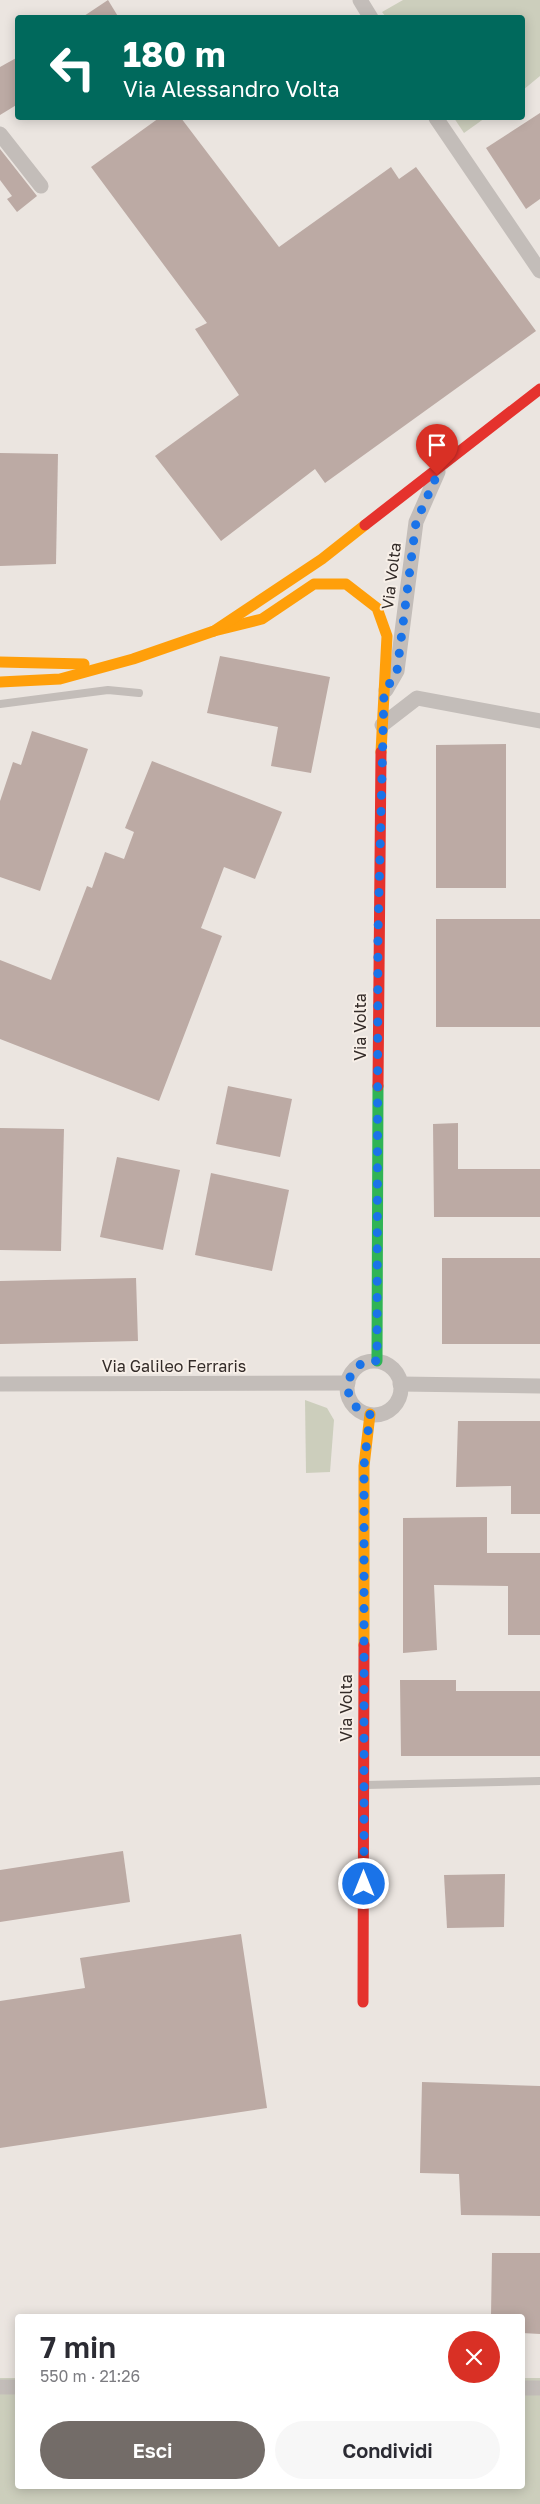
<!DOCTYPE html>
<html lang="it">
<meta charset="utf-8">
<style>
:root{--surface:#fff;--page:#f7f7f7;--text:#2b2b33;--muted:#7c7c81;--accent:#736c68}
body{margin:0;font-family:"Golos Text",sans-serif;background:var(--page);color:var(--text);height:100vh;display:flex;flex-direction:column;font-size:19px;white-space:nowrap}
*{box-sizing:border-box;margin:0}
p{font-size:16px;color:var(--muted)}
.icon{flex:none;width:28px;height:28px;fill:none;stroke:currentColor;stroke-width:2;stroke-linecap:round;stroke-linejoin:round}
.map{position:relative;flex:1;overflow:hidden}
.drawer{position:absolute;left:15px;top:2314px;width:510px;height:175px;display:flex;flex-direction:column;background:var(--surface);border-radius:5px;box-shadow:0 2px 12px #0003}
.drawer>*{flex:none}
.banner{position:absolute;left:15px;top:15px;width:510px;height:105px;border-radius:5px;box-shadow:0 2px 12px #0003;background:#00695c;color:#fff;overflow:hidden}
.pin{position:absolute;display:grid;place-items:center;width:42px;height:42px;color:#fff;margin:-51px -21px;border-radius:50% 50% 50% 0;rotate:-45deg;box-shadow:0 0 5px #0007}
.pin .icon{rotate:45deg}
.me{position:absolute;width:55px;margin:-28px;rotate:0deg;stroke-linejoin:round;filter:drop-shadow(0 0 4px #0008)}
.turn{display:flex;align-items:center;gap:18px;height:105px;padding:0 25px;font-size:22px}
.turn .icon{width:65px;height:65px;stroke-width:2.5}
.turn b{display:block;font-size:35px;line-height:42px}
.round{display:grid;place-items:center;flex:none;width:52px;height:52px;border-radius:26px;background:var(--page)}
.head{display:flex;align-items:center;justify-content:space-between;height:85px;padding:0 25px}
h1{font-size:30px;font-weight:600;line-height:38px}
.primary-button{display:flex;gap:10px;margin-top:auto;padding:10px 25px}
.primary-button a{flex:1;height:58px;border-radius:30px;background:var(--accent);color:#fff;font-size:20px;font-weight:600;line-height:58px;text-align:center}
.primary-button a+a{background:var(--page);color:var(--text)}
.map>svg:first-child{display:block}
.green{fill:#cccebc}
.building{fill:#bcaaa4}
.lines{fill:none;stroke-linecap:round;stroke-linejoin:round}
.lane{stroke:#c3bdb9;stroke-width:8}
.street{stroke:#c3bdb9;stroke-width:15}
.fast{stroke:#30b455;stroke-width:11}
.slow{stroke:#ff9f0a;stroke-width:11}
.jam{stroke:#e5322d;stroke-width:11}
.route{stroke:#1a73e8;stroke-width:9;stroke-dasharray:0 16.2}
.labels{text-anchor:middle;stroke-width:4;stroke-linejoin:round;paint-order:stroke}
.street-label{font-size:16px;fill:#332b28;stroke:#f7efe8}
</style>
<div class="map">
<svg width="540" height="2504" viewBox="0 0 540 2504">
<rect width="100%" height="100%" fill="#ebe5e0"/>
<g class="green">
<polygon points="403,0 540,0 540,76 523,90 522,18 386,17 382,12"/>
<polygon points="454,118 485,118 464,133"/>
<polygon points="305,1400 327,1408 334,1420 330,1472 306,1473"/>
<polygon points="0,2378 17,2378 18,2486 522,2486 523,2378 540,2378 540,2504 0,2504"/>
</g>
<g class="building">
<polygon points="108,0 119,18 81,18"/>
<polygon points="18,57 18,104 0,115 0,67"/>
<polygon points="540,113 540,199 526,209 486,148"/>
<polygon points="159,118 181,118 279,247 391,167 399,179 416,167 536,331 325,483 315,469 221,541 155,456 239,395 195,329 207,323 91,167"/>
<polygon points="0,149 37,196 17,212 7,199 12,196 0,180"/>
<polygon points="0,453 58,454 56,564 0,566"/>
<polygon points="220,656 330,677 311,773 271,766 278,727 207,713"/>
<polygon points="32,731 88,749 40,891 0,877 0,801 13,762 21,765"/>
<polygon points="506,744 506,888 436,888 436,745"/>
<polygon points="152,761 282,812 255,879 224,867 201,928 222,936 159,1101 0,1039 0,960 51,980 87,886 92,888 105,852 124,859 134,832 125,828"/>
<rect x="436" y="919" width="104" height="108"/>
<polygon points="228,1086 292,1099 280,1157 216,1144"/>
<polygon points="458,1123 458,1169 540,1169 540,1217 434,1217 433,1124"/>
<polygon points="0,1128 64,1129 61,1251 0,1250"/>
<polygon points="117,1157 180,1170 163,1250 100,1237"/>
<polygon points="211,1173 289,1190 272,1271 195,1255"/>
<rect x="442" y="1258" width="98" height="86"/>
<polygon points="136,1278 138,1341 0,1344 0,1281"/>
<polygon points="458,1421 540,1421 540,1514 511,1514 511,1486 456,1487"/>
<polygon points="487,1517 487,1553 540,1553 540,1635 508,1635 508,1586 434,1585 437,1650 403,1653 403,1518"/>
<polygon points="400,1680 456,1680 456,1691 540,1691 540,1756 401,1756"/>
<polygon points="123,1851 130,1902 0,1922 0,1870"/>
<polygon points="505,1874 504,1927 447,1928 444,1875"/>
<polygon points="241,1934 267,2108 0,2148 0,2001 85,1988 80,1958"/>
<polygon points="422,2082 540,2086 540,2216 461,2215 459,2174 420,2173"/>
<polygon points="492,2253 540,2253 540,2334 522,2333 522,2316 491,2316"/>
</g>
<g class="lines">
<g class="lane">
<polyline points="0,704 108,690 139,693"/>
<polyline points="366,1785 540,1781"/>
</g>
<g class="street">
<polyline points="360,0 371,18"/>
<polyline points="436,118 540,271"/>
<polyline points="0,134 41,186"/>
<polyline points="386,690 397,671 416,522 438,472"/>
<polyline points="382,725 417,698 540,721"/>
<circle cx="374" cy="1388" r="27"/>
<polyline points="0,1384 348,1383"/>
<polyline points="400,1384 540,1386"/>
<polyline points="0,2387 18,2387"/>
<polyline points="522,2388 540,2388"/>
</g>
<polyline class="fast" points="377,1361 378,1086"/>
<g class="slow">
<polyline points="214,631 262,619 314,584 346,584 377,608 387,636 381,752"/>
<polyline points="0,662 84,664"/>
<polyline points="0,682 60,679 133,659 214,631 322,559 365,525"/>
<polyline points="364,1645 364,1466 370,1414"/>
</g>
<g class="jam">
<polyline points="365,525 540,389"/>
<polyline points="378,1086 381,752"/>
<polyline points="363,2002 364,1645"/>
</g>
</g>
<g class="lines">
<path class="route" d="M364,1884V1466L370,1414C337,1407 343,1358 377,1361L378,934L384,693L397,671L416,522L437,475"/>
</g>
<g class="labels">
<g class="street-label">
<text transform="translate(391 576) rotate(-83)" y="6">Via Volta</text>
<text transform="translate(360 1027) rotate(-90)" y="6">Via Volta</text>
<text x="174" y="1372">Via Galileo Ferraris</text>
<text transform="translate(346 1708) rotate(-90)" y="6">Via Volta</text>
</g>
</g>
</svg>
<div class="pin" style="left:437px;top:475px;background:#d93025"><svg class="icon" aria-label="arrive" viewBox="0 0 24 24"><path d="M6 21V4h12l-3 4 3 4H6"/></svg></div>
<svg class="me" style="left:364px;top:1884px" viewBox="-20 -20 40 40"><circle r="17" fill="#1a73e8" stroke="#fff" stroke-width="3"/><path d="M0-11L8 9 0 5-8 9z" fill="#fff"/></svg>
<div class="banner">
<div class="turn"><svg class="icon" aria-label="left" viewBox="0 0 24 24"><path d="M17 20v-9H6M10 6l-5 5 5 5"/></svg><div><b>180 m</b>Via Alessandro Volta</div></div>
</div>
<section class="drawer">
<div class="head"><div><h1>7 min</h1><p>550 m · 21:26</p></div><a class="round" style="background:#d93025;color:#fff"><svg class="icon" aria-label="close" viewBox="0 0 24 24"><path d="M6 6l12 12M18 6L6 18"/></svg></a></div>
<div class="primary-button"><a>Esci</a><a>Condividi</a></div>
</section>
</div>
